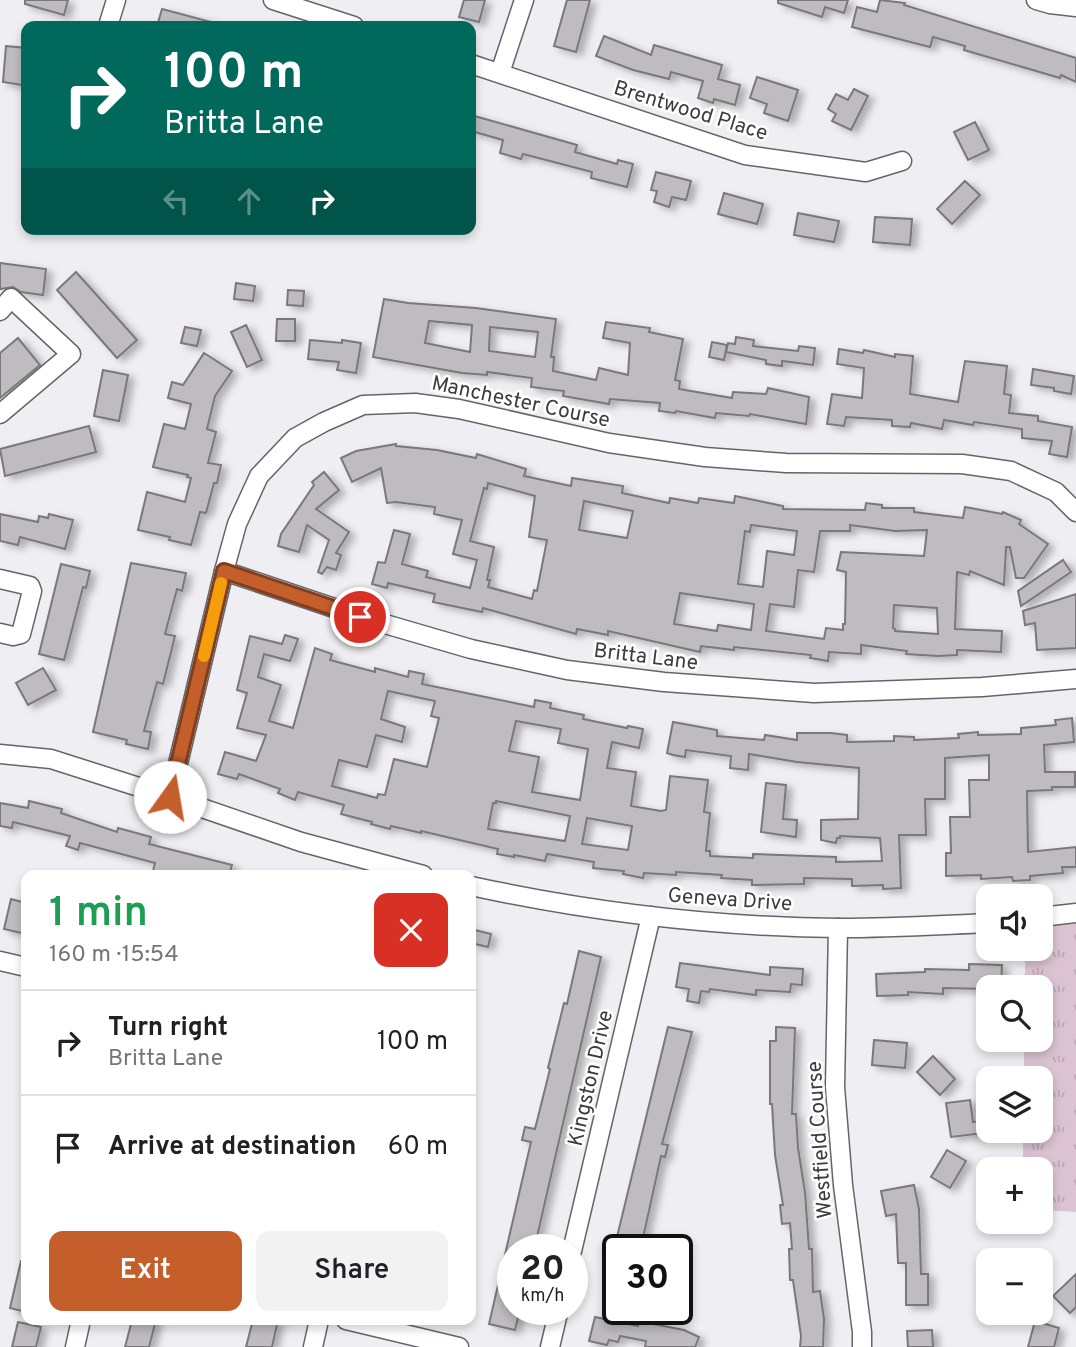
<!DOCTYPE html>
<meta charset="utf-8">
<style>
:root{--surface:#fff;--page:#f2f2f2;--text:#202124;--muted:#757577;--line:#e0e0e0;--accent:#c45f2c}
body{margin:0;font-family:Overpass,sans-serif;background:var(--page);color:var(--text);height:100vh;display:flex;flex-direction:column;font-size:26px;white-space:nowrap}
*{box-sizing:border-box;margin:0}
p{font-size:23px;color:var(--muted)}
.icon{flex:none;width:38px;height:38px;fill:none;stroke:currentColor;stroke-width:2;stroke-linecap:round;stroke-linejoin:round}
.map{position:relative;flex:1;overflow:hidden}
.drawer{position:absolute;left:21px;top:870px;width:455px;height:455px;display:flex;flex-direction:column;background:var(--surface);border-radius:14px;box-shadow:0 4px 10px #0003}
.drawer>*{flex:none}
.hud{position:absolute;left:21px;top:21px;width:455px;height:214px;border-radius:14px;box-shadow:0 4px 10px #0003;background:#00695c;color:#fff;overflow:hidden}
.tools{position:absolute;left:976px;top:884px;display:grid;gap:14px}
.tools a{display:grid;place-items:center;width:77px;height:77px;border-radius:14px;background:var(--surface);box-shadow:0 4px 10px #0003;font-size:35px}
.speed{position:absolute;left:497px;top:1234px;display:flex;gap:14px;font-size:35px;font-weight:700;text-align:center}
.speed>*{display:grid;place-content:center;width:91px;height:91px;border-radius:50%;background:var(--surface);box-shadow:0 4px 10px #0003;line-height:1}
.speed small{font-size:18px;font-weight:400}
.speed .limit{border:4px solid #111;border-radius:10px;background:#fff;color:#111}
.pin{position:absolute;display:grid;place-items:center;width:60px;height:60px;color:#fff;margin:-30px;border:4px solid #fff;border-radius:50%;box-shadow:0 2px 7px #0007}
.me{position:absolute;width:77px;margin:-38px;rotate:13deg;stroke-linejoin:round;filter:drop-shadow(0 0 5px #0008)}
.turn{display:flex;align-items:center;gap:24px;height:147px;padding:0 28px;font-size:32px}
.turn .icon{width:91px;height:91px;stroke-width:2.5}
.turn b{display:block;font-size:49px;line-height:60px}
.lanes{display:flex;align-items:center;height:66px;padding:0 28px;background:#0003;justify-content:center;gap:35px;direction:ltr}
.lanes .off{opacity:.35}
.round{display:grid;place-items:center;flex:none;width:74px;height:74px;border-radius:14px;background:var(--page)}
.head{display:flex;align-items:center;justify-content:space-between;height:119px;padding:0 28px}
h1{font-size:42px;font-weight:600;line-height:52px;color:#1e9e55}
.cta{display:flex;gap:14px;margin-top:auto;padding:14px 28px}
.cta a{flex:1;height:80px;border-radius:14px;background:var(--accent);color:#fff;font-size:28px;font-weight:600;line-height:80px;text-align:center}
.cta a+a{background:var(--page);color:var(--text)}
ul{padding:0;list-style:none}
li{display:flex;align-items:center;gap:21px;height:105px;padding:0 28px;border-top:2px solid var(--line)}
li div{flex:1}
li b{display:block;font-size:26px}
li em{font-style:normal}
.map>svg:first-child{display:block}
.grass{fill:url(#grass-tufts)}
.building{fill:#bebcbf;stroke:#7a787b;stroke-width:2;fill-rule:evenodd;filter:url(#shadow)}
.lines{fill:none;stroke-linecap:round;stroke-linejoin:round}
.minor-casing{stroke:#656468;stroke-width:21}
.minor{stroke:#fff;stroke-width:18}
.route-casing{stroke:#7f3e1d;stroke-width:18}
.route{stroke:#c45f2c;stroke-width:12}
.slow{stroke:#f59e0b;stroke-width:12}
.labels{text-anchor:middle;stroke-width:5;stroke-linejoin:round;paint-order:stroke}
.street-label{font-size:21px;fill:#3c3b3d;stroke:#fff}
</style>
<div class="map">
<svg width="1076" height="1347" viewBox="0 0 1076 1347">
<defs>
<pattern id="grass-tufts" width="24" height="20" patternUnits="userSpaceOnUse" patternTransform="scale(1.75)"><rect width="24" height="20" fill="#dcc3d2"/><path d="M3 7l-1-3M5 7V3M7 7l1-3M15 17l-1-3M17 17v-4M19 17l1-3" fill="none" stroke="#bea8b5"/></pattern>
<filter id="shadow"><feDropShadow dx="6" dy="3.5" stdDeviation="3.5" flood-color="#0004"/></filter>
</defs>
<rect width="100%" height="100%" fill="#efeef2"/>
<polygon class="grass" points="1076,917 1076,1212 1041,1210 1041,1169 1023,1169 1023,1131 1041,1130 1041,1078 1024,1078 1024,1040 1041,1040 1041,987 1025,987 1025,949 1041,948 1041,922"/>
<g class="building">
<polygon points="25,0 68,0 64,15 25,4"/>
<polygon points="464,0 485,0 479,22 459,17"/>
<polygon points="567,0 590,0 576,52 554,46"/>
<polygon points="778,0 848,0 844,13 825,7 822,17 778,3"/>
<polygon points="880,0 905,3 904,5 1076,58 1076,82 1061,75 1060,78 964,50 965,46 933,37 930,47 852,27 857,7 877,12"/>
<polygon points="162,9 211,22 211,26 157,26"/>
<polygon points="604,36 651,55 654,45 722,65 718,79 740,85 735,105 714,99 713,103 698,98 703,81 671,72 669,79 633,70 596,56"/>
<polygon points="6,46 26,48 23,85 3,82"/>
<polygon points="757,77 798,90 788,121 764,113 767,104 750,98"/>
<polygon points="854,89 868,96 851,130 832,121 836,114 828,109 836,94 848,100"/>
<polygon points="471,115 577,145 575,152 617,164 618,160 633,164 627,187 591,178 592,172 523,154 521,159 500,153 503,140 471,131"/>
<polygon points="975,122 989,150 968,160 954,132"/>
<polygon points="656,172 691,181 686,200 672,197 669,207 654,202 657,191 651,190"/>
<polygon points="965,181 980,195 952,224 937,209"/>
<polygon points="724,193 763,204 757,224 718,214"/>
<polygon points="798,213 839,221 834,242 794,235"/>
<polygon points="875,217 912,219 910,245 873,242"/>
<polygon points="0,263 46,269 43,295 21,292 13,287 0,289"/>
<polygon points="76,272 137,340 117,358 57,290"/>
<polygon points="236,283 255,286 253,301 234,299"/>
<polygon points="288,290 304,291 303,306 287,305"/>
<path d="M384,299L408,303L476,308L556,319L551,357H554L553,371L596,380L599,368L628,375L630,343L603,338L606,322L650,328L649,332L683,339L675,380L680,381L679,389L732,398L733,392L766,394L768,388L809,397L806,424L750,414L749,416L716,413L715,418L676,411L675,413L659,411L660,403L610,399L609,404L563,396L564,391L531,387L532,378L487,372V375L462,373L373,357ZM429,321L472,325L470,352L425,343ZM490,327L538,332L535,357L489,351Z"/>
<polygon points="277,319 295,319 295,341 276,341"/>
<polygon points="246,325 262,360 247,367 231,332"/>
<polygon points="185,327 201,330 197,346 181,343"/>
<polygon points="736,337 754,340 753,346 798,351 799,346 815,348 813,365 782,361 782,366 766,364 766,360 726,352 728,343 735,344"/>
<polygon points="18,338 40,365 0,398 0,353"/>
<polygon points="310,340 342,343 342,340 361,343 356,373 337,370 339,362 308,359"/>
<polygon points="712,342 727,345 724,360 709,357"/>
<polygon points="839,349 863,353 864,350 895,357 895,354 913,356 910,394 958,402 965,361 1007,366 1004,394 1011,395 1009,413 1038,416 1038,421 1072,427 1067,457 1049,454 1052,441 1022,438 1022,429 974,422 973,425 944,420 942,429 911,423 910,427 892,426 892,420 846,417 844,426 827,424 832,394 862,398 864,368 837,364"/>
<polygon points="204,353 232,371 215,396 207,429 216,432 208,463 221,465 217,483 214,483 206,513 200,512 191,545 169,540 170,537 138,530 147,492 185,502 191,478 187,477 188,475 153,467 164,424 185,429 191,404 168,398 172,382 183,385"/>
<polygon points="1033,369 1074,376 1071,394 1054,391 1054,388 1031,385"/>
<polygon points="103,370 128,375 119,421 94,416"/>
<polygon points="89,426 96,452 5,476 0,449"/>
<path d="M396,444V446L437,450L476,458L477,454L526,469L524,476L571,486L572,478L623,486L622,493L669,503L670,498L698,503L699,498L734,503L735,496L783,506V509L865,510L866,503L882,505V508H914V512L963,518L965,507L1002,514L1003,512L1021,520L1019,524L1048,544L1024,578H1016L1010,547H1006L1004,585L970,571L969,575L957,572L955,629L1002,631L1001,652L957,650V655L938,656L906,654L907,651L861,645V654L829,652L828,661L810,658L811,655L734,647V650L701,646L700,652L608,631V635L577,629L576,634L483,608L482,612L433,602L435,594L388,583L387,588L372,584L378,562L385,563L394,530L410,534L402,564L428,571L426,577L470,588L477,560L453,554L462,520L434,514L435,507L396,502L387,503L381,468L352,482L341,458L356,451ZM488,483L535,496L529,537L547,540L537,591L534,590L532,599L488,587L490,580H487L494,547L470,541L484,488L487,489ZM584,501L633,511L627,538L579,530ZM751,525L797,531L794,555L767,551L763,587L738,584L745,531L750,532ZM850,525L895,531L927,530L924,556L841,552L837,570L846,572L845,624H843V630L826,628L824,639L766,631L770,604L794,607L798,570L814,572L820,531H850ZM680,593L754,604L751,630L718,625L717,631L674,624ZM894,605L937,608L938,634L895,631V629L893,628Z"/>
<polygon points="324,472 339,490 316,509 349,532 336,553 341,555 336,570 327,567 322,574 318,572 329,540 307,525 299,552 278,546 281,534 314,485 312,482"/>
<polygon points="0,514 38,522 39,516 48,518 49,514 73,520 65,549 20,537 18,545 0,541"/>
<polygon points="1063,560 1071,572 1021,606 1018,591"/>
<polygon points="131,563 186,573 182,591 177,589 165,634 175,636 163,684 157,682 144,731 151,732 148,749 126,744 127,740 93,732"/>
<polygon points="61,564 90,571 86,588 83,587 64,660 39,654"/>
<polygon points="1076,594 1076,648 1037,650 1035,623 1025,625 1023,611"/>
<path d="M285,635L298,639L290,661L264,654L258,677L281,685L269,721L293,728L315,648L332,654L330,660L375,672V668L408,677L409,671L424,674L422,684L534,707L535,700L551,703L550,708L584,715L583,719L627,728L628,726L643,729L639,748L612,742L607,768L636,772L631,806L661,811L666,810L670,776L708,780L704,812L710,813L706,851H710V856L753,858V854L836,857V862L882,861L880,838L840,836V838H837L836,843L821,840V820L858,819L859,768L797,762L749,754L748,770L730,768L731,756L686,750L685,757L673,755L667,753L673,722L717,730V736L764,740L765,735L797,740V733H831L847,735V742L894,741V736L914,737V740L959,738L958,734L978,732V735L1021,734V728L1056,725L1055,720L1072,718L1074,742L1044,745L1045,772H1075V787H1052V790L1027,791L1028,852L1076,847V867H1062L1063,873L1030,876V880L1013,881L1012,877L981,879V875L946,876V853H951L950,817H970L969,780H989V755L945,758V799H925L926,835H899L901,888L883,889V885L852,886V879L804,878V884L752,885V880L721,878L722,875L676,872V875L644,873L643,878L623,874L624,871L593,868L594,862L547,854L545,861L514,855V857L497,854L498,849L421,831V833L391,826L390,829L371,824L372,822L341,814L344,805L298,792L295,800L278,793L280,789L239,774L237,779L218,774L225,752L256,761L266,735L237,728L247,693L237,690L250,636L282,644ZM388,691L435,701L431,716L439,718L427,767L394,759L385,795L378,794L377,798L332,786L339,760L367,767L376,735L402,742L405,727L381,719ZM516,721L561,729L558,743L588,749L580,800L532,792L539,757L509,751ZM496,801L570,816L565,841L488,829L493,803H496ZM587,818L632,826L628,850L582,844Z"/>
<polygon points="43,668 56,690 28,705 16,683"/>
<polygon points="766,783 786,785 783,819 797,820 796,837 761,832"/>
<polygon points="29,801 62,809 61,813 117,832 118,828 151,837 149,844 232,865 229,875 170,875 153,871 155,863 80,843 78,850 66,846 70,836 13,822 12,828 0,826 0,803 28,808"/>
<polygon points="11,899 26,903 26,934 4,929"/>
<polygon points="471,929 491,934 488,947 471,943"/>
<polygon points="579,951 601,957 534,1250 513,1250 513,1309 520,1309 515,1330 489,1324 531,1142 522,1140 525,1127 535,1129 550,1069 548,1068 564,1003 567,1004"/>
<polygon points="680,963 770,975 770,967 803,969 802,985 791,984 790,992 756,990 756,995 710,989 709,992 701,991 699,1003 687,1001 689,989 676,987"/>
<polygon points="969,964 1002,965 1001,987 989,987 989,989 943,988 943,994 908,992 908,995 877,996 876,974 925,972 925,969 969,970"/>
<polygon points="668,1027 692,1032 662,1144 668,1145 665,1157 661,1156 641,1247 616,1241"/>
<polygon points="776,1027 795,1028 792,1114 796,1114 798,1148 805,1192 809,1249 812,1249 813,1292 820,1291 824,1319 823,1347 800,1347 801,1336 793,1280 790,1280 789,1249 792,1249 790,1223 782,1224 780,1205 783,1205 775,1155 772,1104 770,1104 770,1041 776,1041"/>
<polygon points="874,1040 907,1043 905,1068 872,1065"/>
<polygon points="933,1056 955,1079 940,1095 917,1072"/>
<polygon points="970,1100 973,1122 982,1121 984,1133 951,1137 946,1103"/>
<polygon points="947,1150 966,1161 950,1188 931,1177"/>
<polygon points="914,1185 919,1209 921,1274 928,1274 928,1305 906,1305 906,1263 898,1263 896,1214 886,1216 881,1191"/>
<polygon points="21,1261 26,1261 26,1312 10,1308"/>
<polygon points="1076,1274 1076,1307 1070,1313 1053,1296"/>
<polygon points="595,1317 638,1326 638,1321 684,1330 699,1337 695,1347 645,1347 646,1341 620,1336 618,1342 609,1340 607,1345 589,1341"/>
<polygon points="132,1320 156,1320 149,1347 125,1347"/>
<polygon points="253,1320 278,1320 272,1347 246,1347"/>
<polygon points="1035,1321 1059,1328 1054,1347 1028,1347"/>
<polygon points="18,1322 41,1327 36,1347 12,1347"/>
<polygon points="932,1330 933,1347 908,1347 907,1331"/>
</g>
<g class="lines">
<g class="minor-casing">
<g id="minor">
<polyline points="273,0 354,26"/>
<polyline points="1036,0 1050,4 1076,7"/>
<polyline points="108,26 116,0"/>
<polyline points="471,64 745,155 866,172 902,161"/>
<polyline points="500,73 524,0"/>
<polyline points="0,311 11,298 71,354 0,414"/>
<polyline points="224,571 361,617 471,649 567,670 664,682 814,693 982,687 1076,679"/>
<polyline points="0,579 30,586 32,591 21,634 13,636 0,633"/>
<polyline points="0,754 51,759 170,797 301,842 423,875"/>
<polyline points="170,797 224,571 237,524 259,476 295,438 324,422 363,405 415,403 459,409 609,443 705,457 786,463 962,464 1011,471 1056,492 1076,512"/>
<path d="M471,886C591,912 716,927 840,928C890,928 939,925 989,923"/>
<polyline points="1041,917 1076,913"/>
<polyline points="838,928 835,1087 843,1185 862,1332 862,1347"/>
<polyline points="0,961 26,967"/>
<polyline points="572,1251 651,916"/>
<polyline points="346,1320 459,1347"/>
<polyline points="75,1347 81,1320"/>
<polyline points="313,1347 319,1320"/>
<polyline points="550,1347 559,1309"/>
</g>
</g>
<use href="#minor" class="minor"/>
</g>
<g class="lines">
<g class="route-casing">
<polyline id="route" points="170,797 224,571 360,617"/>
</g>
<use href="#route" class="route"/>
<polyline class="slow" points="204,656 221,583"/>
</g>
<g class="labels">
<g class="street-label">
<text transform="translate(691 110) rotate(17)" y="7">Brentwood Place</text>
<text transform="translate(521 401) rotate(12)" y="7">Manchester Course</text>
<text transform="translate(646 656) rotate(7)" y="7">Britta Lane</text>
<text transform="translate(730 899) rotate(4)" y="7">Geneva Drive</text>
<text transform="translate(590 1078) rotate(-77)" y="7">Kingston Drive</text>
<text transform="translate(819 1140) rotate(-94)" y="7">Westfield Course</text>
</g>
</g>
</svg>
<div class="tools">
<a><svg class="icon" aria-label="sound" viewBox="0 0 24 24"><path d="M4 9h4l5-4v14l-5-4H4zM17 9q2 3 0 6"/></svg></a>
<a><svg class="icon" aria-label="search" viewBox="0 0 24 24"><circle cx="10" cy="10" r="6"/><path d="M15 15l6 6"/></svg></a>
<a><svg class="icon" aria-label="layers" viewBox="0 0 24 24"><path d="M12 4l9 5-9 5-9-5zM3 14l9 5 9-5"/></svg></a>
<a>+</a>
<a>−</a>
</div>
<div class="speed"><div>20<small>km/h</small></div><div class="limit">30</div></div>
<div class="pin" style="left:360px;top:617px;background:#d93025"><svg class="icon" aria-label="arrive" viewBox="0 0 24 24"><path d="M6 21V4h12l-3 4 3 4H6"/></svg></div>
<svg class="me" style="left:170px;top:797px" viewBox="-20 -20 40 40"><circle r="19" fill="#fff"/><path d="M0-13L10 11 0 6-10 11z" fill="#c45f2c"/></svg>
<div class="hud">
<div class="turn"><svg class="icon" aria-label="right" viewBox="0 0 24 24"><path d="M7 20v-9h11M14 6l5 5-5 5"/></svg><div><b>100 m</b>Britta Lane</div></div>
<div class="lanes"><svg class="icon off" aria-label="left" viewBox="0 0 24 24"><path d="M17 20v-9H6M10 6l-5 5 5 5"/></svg><svg class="icon off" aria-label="ahead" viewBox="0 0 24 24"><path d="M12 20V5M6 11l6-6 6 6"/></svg><svg class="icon" aria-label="right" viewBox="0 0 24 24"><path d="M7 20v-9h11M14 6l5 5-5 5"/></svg></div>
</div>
<section class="drawer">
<div class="head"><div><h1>1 min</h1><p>160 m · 15:54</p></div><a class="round" style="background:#d93025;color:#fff"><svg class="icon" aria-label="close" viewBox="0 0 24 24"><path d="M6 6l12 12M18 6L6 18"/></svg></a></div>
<ul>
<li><svg class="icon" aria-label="right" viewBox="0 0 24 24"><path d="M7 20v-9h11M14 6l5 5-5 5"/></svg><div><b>Turn right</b><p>Britta Lane</p></div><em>100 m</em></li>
<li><svg class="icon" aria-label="arrive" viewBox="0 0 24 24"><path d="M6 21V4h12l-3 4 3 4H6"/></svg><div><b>Arrive at destination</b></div><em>60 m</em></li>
</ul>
<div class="cta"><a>Exit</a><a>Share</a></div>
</section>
</div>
